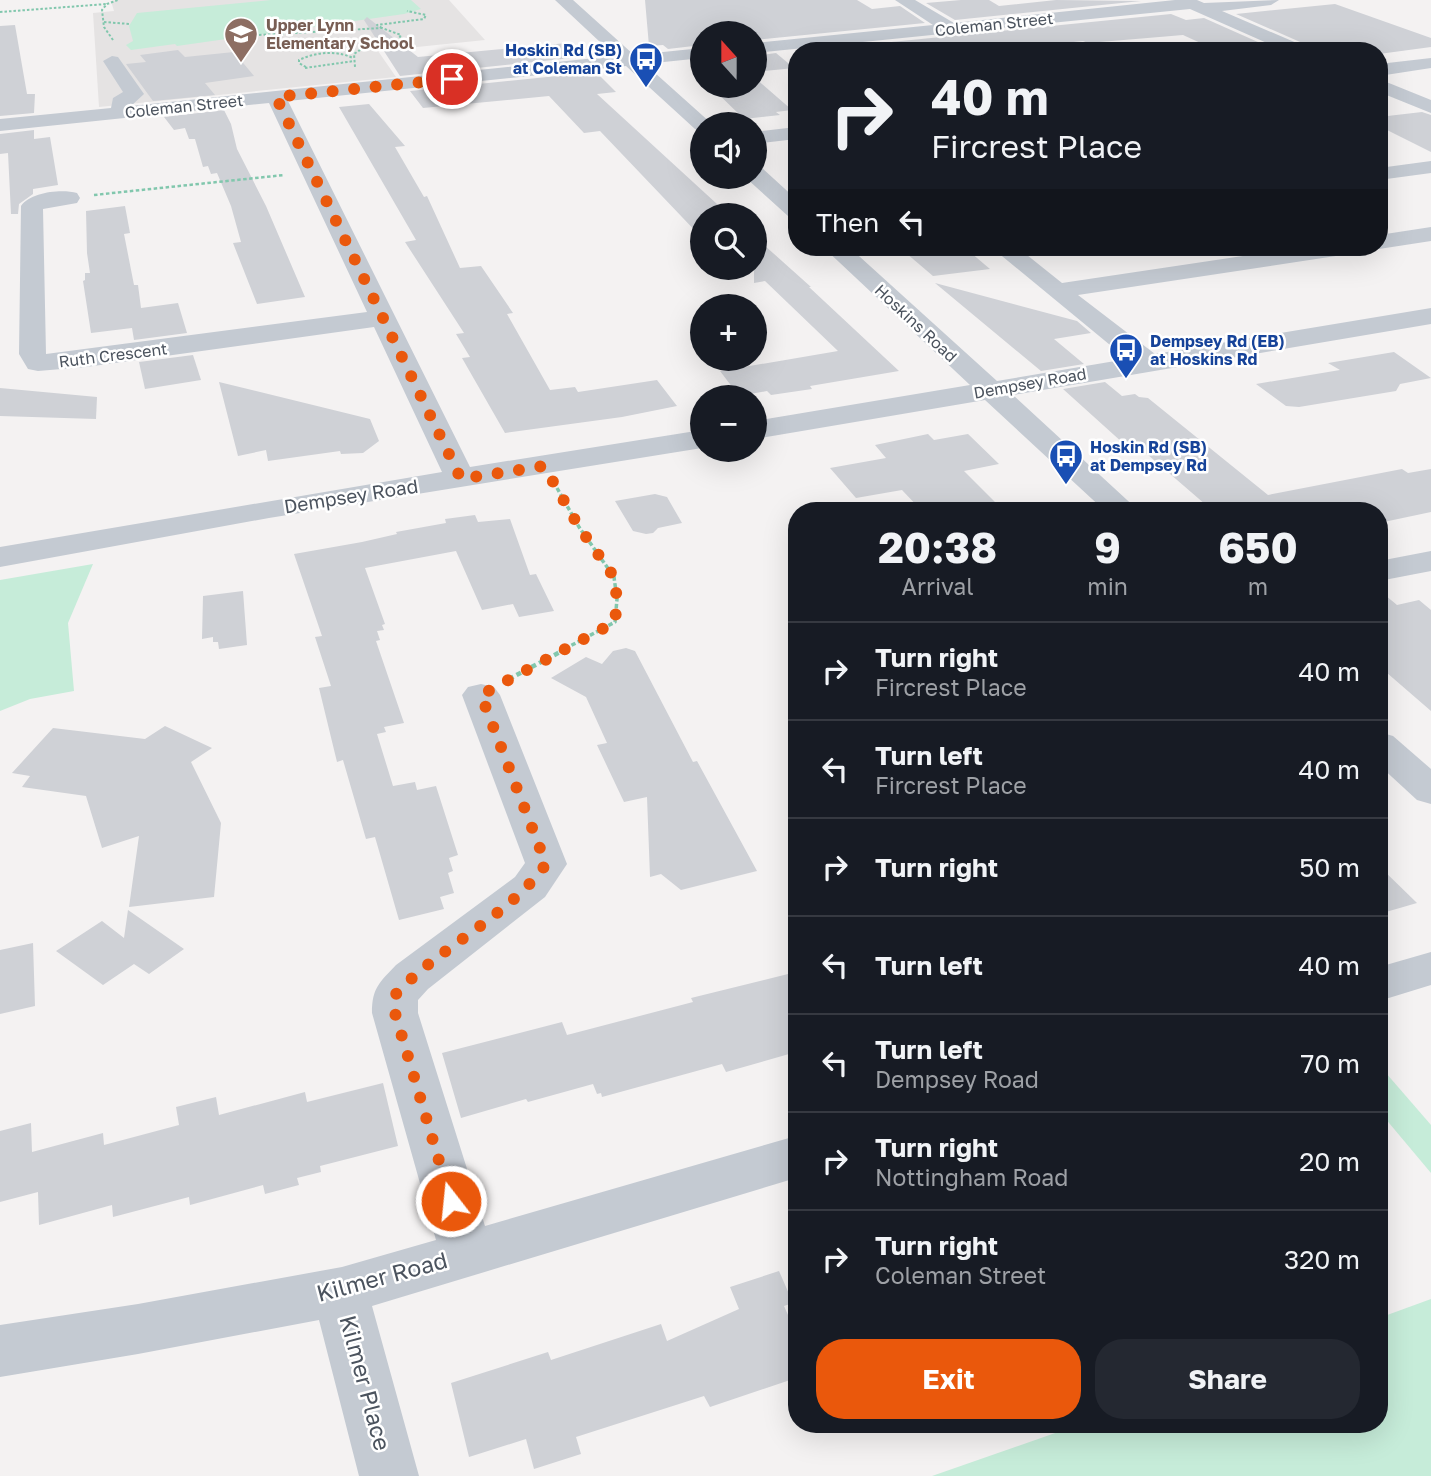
<!DOCTYPE html>
<meta charset="utf-8">
<style>
:root{--surface:#171b24;--page:#242831;--text:#f1f3f6;--muted:#9ea1a6;--line:#363941;--accent:#ea580c}
body{margin:0;font-family:"Golos Text",sans-serif;background:var(--page);color:var(--text);height:100vh;display:flex;flex-direction:column;font-size:26px;white-space:nowrap}
*{box-sizing:border-box;margin:0}
p{font-size:23px;color:var(--muted)}
.icon{flex:none;width:38px;height:38px;fill:none;stroke:currentColor;stroke-width:2;stroke-linecap:round;stroke-linejoin:round}
.map{position:relative;flex:1;overflow:hidden}
.drawer{position:absolute;left:788px;top:502px;width:600px;height:931px;display:flex;flex-direction:column;background:var(--surface);border-radius:28px;box-shadow:0 7px 28px #0002}
.drawer>*{flex:none}
.top-card{position:absolute;left:788px;top:42px;width:600px;height:214px;border-radius:28px;box-shadow:0 7px 28px #0002;background:#171b24;color:var(--text);overflow:hidden}
.needle{width:46px;rotate:339deg}
.tools{position:absolute;left:690px;top:21px;display:grid;gap:14px}
.tools a{display:grid;place-items:center;width:77px;height:77px;border-radius:50%;background:var(--surface);box-shadow:0 7px 28px #0002;font-size:35px}
.pin{position:absolute;display:grid;place-items:center;width:60px;height:60px;color:#fff;margin:-30px;border:4px solid #fff;border-radius:50%;box-shadow:0 2px 7px #0007}
.me{position:absolute;width:77px;margin:-38px;rotate:344deg;stroke-linejoin:round;filter:drop-shadow(0 0 5px #0008)}
.turn{display:flex;align-items:center;gap:24px;height:147px;padding:0 28px;font-size:32px}
.turn .icon{width:91px;height:91px;stroke-width:2.5}
.turn b{display:block;font-size:49px;line-height:60px}
.then{display:flex;align-items:center;height:66px;padding:0 28px;background:#0003;gap:14px;font-size:26px}
.eta{display:flex;justify-content:space-evenly;align-items:center;height:119px;text-align:center}
.eta b{font-size:42px;font-weight:700;line-height:49px}
.primary-button{display:flex;gap:14px;margin-top:auto;padding:14px 28px}
.primary-button a{flex:1;height:80px;border-radius:28px;background:var(--accent);color:#fff;font-size:28px;font-weight:700;line-height:80px;text-align:center}
.primary-button a+a{background:var(--page);color:var(--text)}
ul{padding:0;list-style:none}
li{display:flex;align-items:center;gap:21px;height:98px;padding:0 28px;border-top:2px solid var(--line)}
li div{flex:1}
li b{display:block;font-size:26px}
li em{font-style:normal}
.map>svg:first-child{display:block}
.education{fill:#e5e3e3}
.green{fill:#c6ecd9}
.building{fill:#cfd1d6}
.lines{fill:none;stroke-linecap:round;stroke-linejoin:round}
.path-far3{stroke:#81c7ad;stroke-width:2;stroke-dasharray:2.5 2;stroke-linecap:butt}
.path-far2{stroke:#81c7ad;stroke-width:2.5;stroke-dasharray:3.5 2.5;stroke-linecap:butt}
.path-far1{stroke:#81c7ad;stroke-width:3.5;stroke-dasharray:4.5 2.5;stroke-linecap:butt}
.path{stroke:#81c7ad;stroke-width:4.5;stroke-dasharray:5 3.5;stroke-linecap:butt}
.minor{fill:#c4cad2;fill-rule:evenodd}
.route{stroke:#ea580c;stroke-width:12;stroke-dasharray:0 21.6}
.labels{text-anchor:middle;stroke-width:5;stroke-linejoin:round;paint-order:stroke}
.far-street-label{font-size:16px;fill:#4b535e;stroke:#fff}
.far-education-label{font-size:16px;font-weight:bold;fill:#785e54;stroke:#fff;text-anchor:start}
.far-transit-label{font-size:16px;font-weight:bold;fill:#164399;stroke:#fff;text-anchor:start}
.street-label{font-size:19px;fill:#4b535e;stroke:#fff}
.near-street-label{font-size:23px;fill:#4b535e;stroke:#fff}
</style>
<div class="map">
<svg width="1431" height="1476" viewBox="0 0 1431 1476">
<rect width="100%" height="100%" fill="#f4f2f2"/>
<polygon class="education" points="118,0 449,0 485,40 378,51 396,77 99,107 93,13 114,11 111,1"/>
<g class="green">
<polygon points="271,0 411,0 421,9 404,14 177,46 175,44 131,50 126,45 133,41 129,26 137,13"/>
<polygon points="93,564 68,623 74,691 30,699 0,711 0,580"/>
<polygon points="1379,1065 1431,1125 1431,1173 1379,1111"/>
<polygon points="1431,1299 1431,1476 932,1476 1078,1425 1379,1424 1379,1318"/>
</g>
<g class="building">
<polygon points="645,0 857,0 872,9 900,6 925,23 754,40 754,33 702,33 702,45 668,49 663,45 649,46"/>
<polygon points="961,0 989,0 999,6 1056,0 1141,1 955,20 926,3"/>
<polygon points="1335,4 1431,38 1431,47 1379,54 1379,51 1311,51 1307,45 1236,14"/>
<polygon points="1171,14 1186,20 1204,18 1278,51 1218,51 1183,35 1088,43 1083,41 1045,45 1039,42 968,51 802,51"/>
<polygon points="367,17 418,57 567,43 581,57 400,76 364,20"/>
<polygon points="15,25 27,94 35,94 34,113 0,116 0,26"/>
<polygon points="178,50 185,57 234,52 254,76 205,83 215,95 153,101 126,64 146,62 140,55"/>
<polygon points="776,53 794,68 754,72 754,56"/>
<polygon points="596,72 616,92 597,94 729,215 702,215 702,238 600,131 584,133 549,96 423,108 410,91"/>
<polygon points="754,77 792,110 776,112 780,115 744,119 710,86 754,86"/>
<polygon points="369,104 405,146 395,147 424,197 427,196 460,268 481,266 513,313 507,314 550,390 575,387 578,392 657,380 677,406 622,417 505,433 462,358 470,357 456,334 464,333 405,242 416,240 339,107"/>
<polygon points="224,110 231,124 237,149 266,206 305,297 257,304 233,243 241,242 231,206 217,173 211,174 208,166 203,167 195,139 189,139 185,128 174,130 164,117"/>
<polygon points="1422,112 1431,115 1431,152 1379,126 1379,117"/>
<polygon points="34,130 34,139 50,137 58,185 33,189 33,194 19,204 18,214 11,214 8,153 0,154 0,134"/>
<polygon points="125,206 130,233 124,234 134,285 138,285 141,308 178,303 187,333 134,340 132,328 91,333 83,281 85,280 85,273 90,273 87,253 86,211"/>
<polygon points="754,236 811,287 809,287 899,371 810,386 812,389 771,395 767,391 739,396 720,371 838,351 765,281 754,283"/>
<polygon points="954,247 964,247 990,269 933,276 906,253"/>
<polygon points="935,283 1077,321 1091,333 1054,339 1084,364 1041,371"/>
<polygon points="1394,352 1431,378 1400,384 1396,391 1299,407 1286,406 1256,384 1340,370 1328,363"/>
<polygon points="193,355 201,380 145,389 139,362"/>
<polygon points="219,382 370,419 379,441 363,453 341,454 340,451 268,461 266,450 238,456"/>
<polygon points="1105,382 1122,396 1135,394 1139,397 1148,398 1268,495 1402,469 1408,473 1431,469 1431,512 1379,523 1379,511 1213,511 1133,442 1124,444 1063,389"/>
<polygon points="0,388 97,397 96,419 0,416"/>
<polygon points="928,434 934,440 968,434 999,464 964,471 1004,511 922,511 902,490 856,498 830,468 886,458 875,445"/>
<polygon points="655,494 667,497 682,523 658,528 653,533 646,534 633,531 615,501"/>
<polygon points="475,515 478,522 510,519 530,575 536,574 554,611 519,617 513,604 482,610 456,551 365,568 385,624 382,625 384,630 377,631 380,640 376,641 404,723 384,727 386,732 377,734 393,786 415,782 417,790 436,786 458,855 449,858 453,871 448,873 454,893 440,897 444,909 399,920 375,837 366,839 343,760 337,762 319,688 331,686 315,637 322,636 294,554 362,542 397,534 396,532 446,523 445,519"/>
<polygon points="1379,590 1397,605 1419,600 1431,610 1431,711 1379,666"/>
<polygon points="243,591 247,645 219,649 218,642 213,642 213,637 202,639 203,596"/>
<polygon points="626,648 635,651 693,762 697,761 757,871 681,890 661,874 650,877 647,797 624,802 597,745 607,743 586,697 551,678 586,657 602,664 613,651"/>
<polygon points="165,726 212,748 191,762 221,823 214,897 129,907 139,836 102,848 86,796 22,787 30,776 12,773 53,728 145,739"/>
<polygon points="1379,866 1417,903 1379,914"/>
<polygon points="128,910 184,949 149,974 134,964 103,985 56,951 102,921 124,938"/>
<polygon points="33,943 35,1006 0,1014 0,950"/>
<polygon points="796,972 796,1052 726,1072 722,1064 602,1097 601,1093 597,1094 593,1084 528,1102 526,1099 461,1118 442,1053 562,1022 567,1035 693,1002 691,998"/>
<polygon points="383,1083 398,1146 320,1166 321,1172 297,1178 299,1185 265,1194 263,1185 190,1205 189,1197 113,1217 112,1205 39,1225 38,1192 0,1202 0,1131 31,1123 32,1152 103,1133 104,1145 179,1125 176,1107 216,1097 219,1115 305,1092 307,1102"/>
<polygon points="779,1271 793,1303 784,1306 796,1333 796,1378 710,1407 704,1396 576,1437 581,1454 534,1469 526,1439 469,1457 451,1383 548,1352 551,1360 661,1324 667,1341 739,1309 730,1287"/>
</g>
<g class="lines">
<g class="path-far3">
<polyline points="0,12 107,4"/>
<polyline points="104,22 130,24"/>
<polyline points="330,24 338,30"/>
<polyline points="382,28 377,25 424,19 426,15 407,11"/>
<polyline points="259,35 382,28 401,35 398,40 369,44 354,54 355,67"/>
<polyline points="113,40 104,27 102,10 107,4 118,0"/>
<path d="M306,67L299,63V60C316,52 335,50 353,58"/>
<polyline points="305,68 354,61"/>
</g>
<polyline class="path-far2" points="94,195 284,175"/>
<polyline class="path-far1" points="557,488 579,527 614,577 617,599 615,622 559,652"/>
<polyline class="path" points="509,679 562,651"/>
<g class="minor">
<path d="M555,0H573L634,55L702,48V58L645,64L712,124H702V131L695,129L626,66L288,101L470,467L702,430V448L269,518L0,567V547L442,472L374,327L86,367L38,371L28,369L19,354L21,206C31,192 61,189 77,193L80,198L77,203L43,209L46,354L367,312L269,103L0,131V119L111,108L113,98L123,92L103,61L112,56L118,57L144,94L131,106L615,56Z"/>
<polygon points="895,0 915,0 954,23 1175,0 1197,0 1204,3 1279,0 1271,5 1222,11 1306,47 1309,51 1285,51 1190,9 754,53 754,43 933,25"/>
<polygon points="1431,58 1431,68 1379,76 1379,64"/>
<polygon points="1379,79 1431,100 1431,113 1379,92"/>
<polygon points="796,127 796,139 754,144 754,132"/>
<polygon points="1431,161 1431,173 1379,180 1379,168"/>
<polygon points="754,167 762,168 796,199 796,218 788,216 746,178 754,177"/>
<polygon points="1431,227 1431,241 1379,249 1370,247 1379,247 1379,235"/>
<polygon points="823,247 849,247 997,381 1127,359 991,247 1017,247 1062,283 1303,247 1361,247 1357,252 1349,254 1078,295 1155,354 1431,308 1431,324 1013,395 1139,511 1105,511 985,400 754,439 754,421 970,385"/>
<polygon points="1431,551 1431,571 1379,581 1379,561"/>
<path d="M481,684L494,687L500,695L567,864L545,897L428,989L418,1000V1013L485,1226L796,1136V1178L372,1306L419,1476H359L319,1320L138,1354L0,1377V1325L138,1304L342,1267L436,1240L372,1013C372,988 379,983 396,965L515,877L525,863L462,695L468,687Z"/>
<polygon points="1379,732 1393,736 1431,769 1431,804 1417,800 1379,765"/>
<polygon points="1431,952 1431,985 1379,1001 1379,967"/>
</g>
</g>
<g class="lines">
<path class="route" d="M451,1201L395,1013V995C440,946 507,918 546,864L481,695L615,622L617,599L614,577L579,527L544,466L461,479L276,97L452,79"/>
</g>
<defs>
<g id="school-pin" transform="scale(1.75)"><path d="M0 17L-7.5 6A9.5 9.5 0 1 1 7.5 6Z" fill="#8d6e63" stroke="#fff"/><path d="M0-5L7-2L0 1L-7-2ZM-4 1L0 2.5L4 1V4Q0 6-4 4Z" fill="#fff"/></g>
<g id="bus-pin" transform="scale(1.75)"><path d="M0 17L-7.5 6A9.5 9.5 0 1 1 7.5 6Z" fill="#1a4fb4" stroke="#fff"/><path d="M-5-6H5V4H4V6H2V4H-2V6H-4V4H-5ZM-3.5-4V0h7V-4ZM-3.5 1.2v1.5H-2V1.2ZM2 1.2v1.5H3.5V1.2Z" fill="#fff"/></g>
</defs>
<g fill-rule="evenodd">
<use href="#school-pin" x="241" y="34"/>
<use href="#bus-pin" x="646" y="59"/>
<use href="#bus-pin" x="1126" y="350"/>
<use href="#bus-pin" x="1066" y="456"/>
</g>
<g class="labels">
<g class="far-street-label">
<text transform="translate(994 24) rotate(-6)" y="6">Coleman Street</text>
<text transform="translate(184 106) rotate(-6)" y="6">Coleman Street</text>
<text transform="translate(916 323) rotate(43)" y="6">Hoskins Road</text>
<text transform="translate(113 355) rotate(-7)" y="6">Ruth Crescent</text>
<text transform="translate(1030 383) rotate(-10)" y="6">Dempsey Road</text>
</g>
<g class="far-education-label">
<text x="266" y="31">Upper Lynn<tspan x="266" dy="18">Elementary School</tspan></text>
</g>
<g class="far-transit-label">
<text x="622" y="56" text-anchor="end">Hoskin Rd (SB)<tspan x="622" dy="18">at Coleman St</tspan></text>
<text x="1150" y="347">Dempsey Rd (EB)<tspan x="1150" dy="18">at Hoskins Rd</tspan></text>
<text x="1090" y="453">Hoskin Rd (SB)<tspan x="1090" dy="18">at Dempsey Rd</tspan></text>
</g>
<g class="street-label">
<text transform="translate(351 496) rotate(-9)" y="7">Dempsey Road</text>
</g>
<g class="near-street-label">
<text transform="translate(382 1277) rotate(-15)" y="8">Kilmer Road</text>
<text transform="translate(365 1383) rotate(75)" y="8">Kilmer Place</text>
</g>
</g>
</svg>
<div class="tools">
<a><svg class="needle" viewBox="-14 -14 28 28"><path d="M0-13l5 13h-10z" fill="#e53935"/><path d="M0 13l5-13h-10z" fill="#9ea1a6"/></svg></a>
<a><svg class="icon" aria-label="sound" viewBox="0 0 24 24"><path d="M4 9h4l5-4v14l-5-4H4zM17 9q2 3 0 6"/></svg></a>
<a><svg class="icon" aria-label="search" viewBox="0 0 24 24"><circle cx="10" cy="10" r="6"/><path d="M15 15l6 6"/></svg></a>
<a>+</a>
<a>−</a>
</div>
<div class="pin" style="left:452px;top:79px;background:#d93025"><svg class="icon" aria-label="arrive" viewBox="0 0 24 24"><path d="M6 21V4h12l-3 4 3 4H6"/></svg></div>
<svg class="me" style="left:451px;top:1201px" viewBox="-20 -20 40 40"><circle r="17" fill="#ea580c" stroke="#fff" stroke-width="3"/><path d="M0-11L8 9 0 5-8 9z" fill="#fff"/></svg>
<div class="top-card">
<div class="turn"><svg class="icon" aria-label="right" viewBox="0 0 24 24"><path d="M7 20v-9h11M14 6l5 5-5 5"/></svg><div><b>40 m</b>Fircrest Place</div></div>
<div class="then">Then<svg class="icon" aria-label="left" viewBox="0 0 24 24"><path d="M17 20v-9H6M10 6l-5 5 5 5"/></svg></div>
</div>
<section class="drawer">
<div class="eta">
<div><b>20:38</b><p>Arrival</p></div>
<div><b>9</b><p>min</p></div>
<div><b>650</b><p>m</p></div>
</div>
<ul>
<li><svg class="icon" aria-label="right" viewBox="0 0 24 24"><path d="M7 20v-9h11M14 6l5 5-5 5"/></svg><div><b>Turn right</b><p>Fircrest Place</p></div><em>40 m</em></li>
<li><svg class="icon" aria-label="left" viewBox="0 0 24 24"><path d="M17 20v-9H6M10 6l-5 5 5 5"/></svg><div><b>Turn left</b><p>Fircrest Place</p></div><em>40 m</em></li>
<li><svg class="icon" aria-label="right" viewBox="0 0 24 24"><path d="M7 20v-9h11M14 6l5 5-5 5"/></svg><div><b>Turn right</b></div><em>50 m</em></li>
<li><svg class="icon" aria-label="left" viewBox="0 0 24 24"><path d="M17 20v-9H6M10 6l-5 5 5 5"/></svg><div><b>Turn left</b></div><em>40 m</em></li>
<li><svg class="icon" aria-label="left" viewBox="0 0 24 24"><path d="M17 20v-9H6M10 6l-5 5 5 5"/></svg><div><b>Turn left</b><p>Dempsey Road</p></div><em>70 m</em></li>
<li><svg class="icon" aria-label="right" viewBox="0 0 24 24"><path d="M7 20v-9h11M14 6l5 5-5 5"/></svg><div><b>Turn right</b><p>Nottingham Road</p></div><em>20 m</em></li>
<li><svg class="icon" aria-label="right" viewBox="0 0 24 24"><path d="M7 20v-9h11M14 6l5 5-5 5"/></svg><div><b>Turn right</b><p>Coleman Street</p></div><em>320 m</em></li>
</ul>
<div class="primary-button"><a>Exit</a><a>Share</a></div>
</section>
</div>
